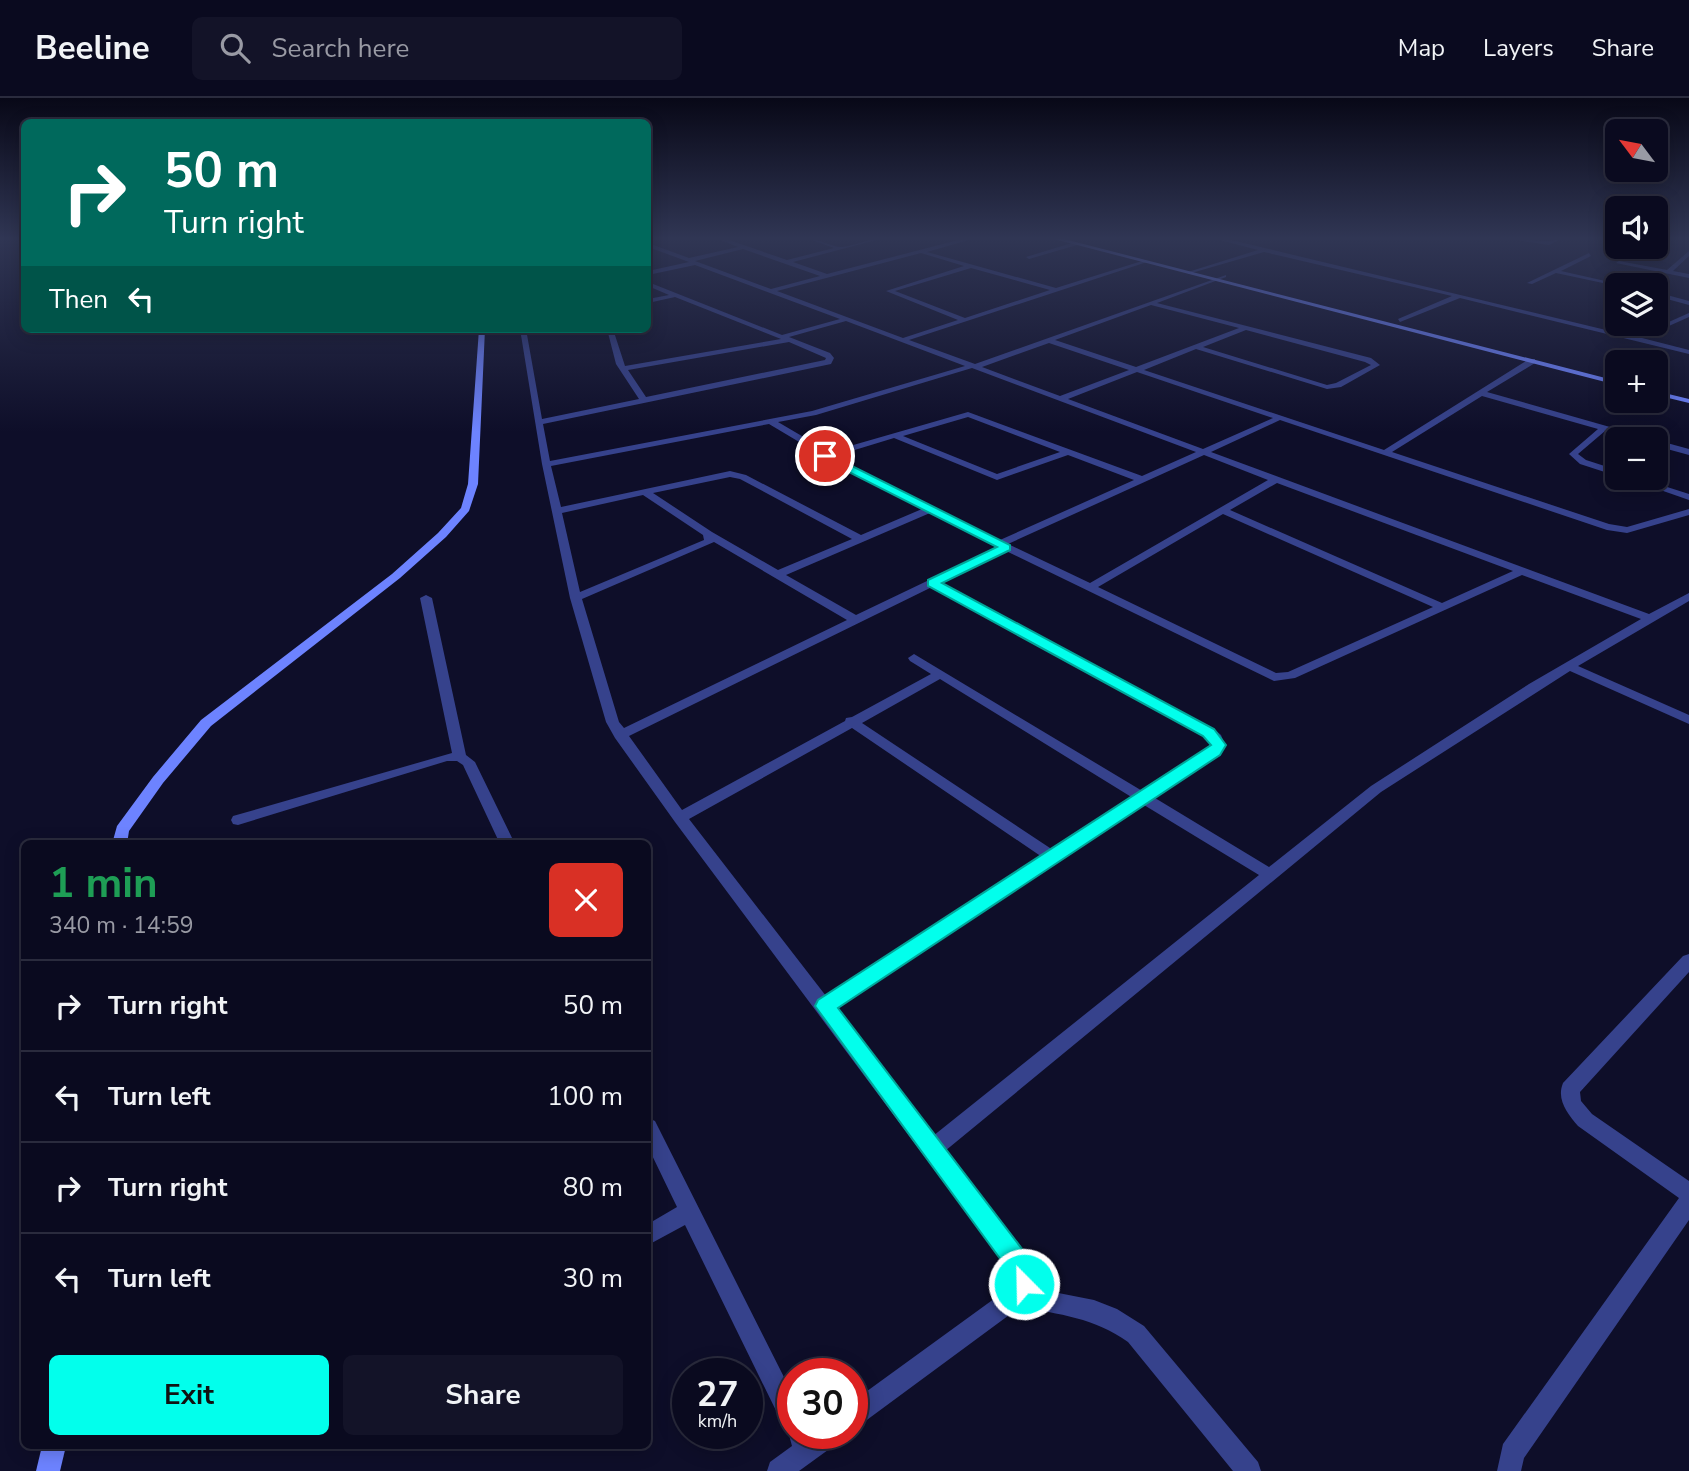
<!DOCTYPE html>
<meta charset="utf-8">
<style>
:root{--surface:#0a0a1f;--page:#131328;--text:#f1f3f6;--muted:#999aa4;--line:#2a2b3d;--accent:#02ffec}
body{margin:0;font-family:"Nunito Sans",sans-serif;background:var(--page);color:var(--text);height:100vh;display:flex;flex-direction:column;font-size:26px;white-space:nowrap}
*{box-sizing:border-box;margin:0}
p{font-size:23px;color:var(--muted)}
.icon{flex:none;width:38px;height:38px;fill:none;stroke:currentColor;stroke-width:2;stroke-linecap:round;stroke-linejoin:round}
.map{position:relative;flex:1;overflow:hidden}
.panel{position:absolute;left:21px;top:742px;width:630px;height:609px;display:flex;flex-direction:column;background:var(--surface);border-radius:10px;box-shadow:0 4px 18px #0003,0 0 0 2px var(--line)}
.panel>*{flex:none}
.top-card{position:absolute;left:21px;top:21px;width:630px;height:214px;border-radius:10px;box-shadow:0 4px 18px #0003,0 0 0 2px var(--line);background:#00695c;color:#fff;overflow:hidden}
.needle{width:46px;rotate:302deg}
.fabs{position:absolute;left:1605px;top:21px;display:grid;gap:14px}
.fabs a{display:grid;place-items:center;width:63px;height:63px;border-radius:10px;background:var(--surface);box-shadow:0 4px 18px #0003,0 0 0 2px var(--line);font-size:35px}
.speed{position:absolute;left:672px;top:1260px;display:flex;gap:14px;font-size:35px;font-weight:700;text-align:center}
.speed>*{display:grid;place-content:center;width:91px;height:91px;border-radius:50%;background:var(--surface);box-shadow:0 4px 18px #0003,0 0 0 2px var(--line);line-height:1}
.speed small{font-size:18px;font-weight:400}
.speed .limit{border:10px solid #d22;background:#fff;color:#111}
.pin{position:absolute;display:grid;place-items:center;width:60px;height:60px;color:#fff;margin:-30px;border:4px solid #fff;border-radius:50%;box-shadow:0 2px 7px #0007}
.me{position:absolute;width:77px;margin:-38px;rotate:337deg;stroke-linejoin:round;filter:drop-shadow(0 0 5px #0008)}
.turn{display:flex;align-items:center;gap:24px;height:147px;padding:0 28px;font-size:32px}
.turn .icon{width:91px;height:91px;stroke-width:2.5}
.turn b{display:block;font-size:49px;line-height:60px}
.then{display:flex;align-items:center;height:66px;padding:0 28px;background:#0003;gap:14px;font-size:26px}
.round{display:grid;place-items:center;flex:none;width:74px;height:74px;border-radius:10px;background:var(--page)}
.summary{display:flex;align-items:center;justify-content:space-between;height:119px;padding:0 28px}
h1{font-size:42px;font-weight:700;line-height:52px;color:#1e9e55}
.action{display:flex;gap:14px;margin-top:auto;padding:14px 28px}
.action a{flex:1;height:80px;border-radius:10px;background:var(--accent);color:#111;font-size:28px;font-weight:700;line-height:80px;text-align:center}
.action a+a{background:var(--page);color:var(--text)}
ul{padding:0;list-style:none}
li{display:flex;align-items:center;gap:21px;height:91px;padding:0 28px;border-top:2px solid var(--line)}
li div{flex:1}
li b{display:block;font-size:26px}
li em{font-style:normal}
header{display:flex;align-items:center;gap:42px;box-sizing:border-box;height:98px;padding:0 35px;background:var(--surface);border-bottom:2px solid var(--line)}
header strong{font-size:33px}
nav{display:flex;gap:38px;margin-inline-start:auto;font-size:24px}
.search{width:490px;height:63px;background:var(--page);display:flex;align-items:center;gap:18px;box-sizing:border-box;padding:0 24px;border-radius:10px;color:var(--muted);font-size:26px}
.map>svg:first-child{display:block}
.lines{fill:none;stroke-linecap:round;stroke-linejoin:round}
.street{fill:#36428c;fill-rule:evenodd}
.secondary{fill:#6d83ff;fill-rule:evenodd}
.route{fill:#02ffec;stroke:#01a699;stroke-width:2}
</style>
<header>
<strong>Beeline</strong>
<div class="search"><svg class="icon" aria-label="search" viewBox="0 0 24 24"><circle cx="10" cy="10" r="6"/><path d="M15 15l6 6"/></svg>Search here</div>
<nav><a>Map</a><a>Layers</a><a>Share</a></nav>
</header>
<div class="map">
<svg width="1689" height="1373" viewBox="0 0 1689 1373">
<rect width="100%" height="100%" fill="#0e0e29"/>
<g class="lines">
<g class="street">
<path d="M718,141H726L787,162L834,150L809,141C820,141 831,149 842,149C855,148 867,141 880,141L793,164L827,176L962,141H972L927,154L1056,190L1142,163L1147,164L909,242L975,266L1226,177V179L1157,205L1371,260L1380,267L1341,289L1327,291L1196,251L1144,272L1384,352L1529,261H1535V265L1487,294L1645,339L1646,341H1633L1605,333L1578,356L1586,362L1617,372V378L1580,366L1569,356L1598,331L1482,298L1392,354L1609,426L1627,429L1689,411V417L1627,435L1607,432L1280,322L1211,354L1649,516L1689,495V503L1578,568L1689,617V626L1570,573L1381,694L945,1053L1028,1160L1035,1186L1033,1190L1094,1202L1117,1211L1144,1228L1258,1364L1261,1373H1233L1128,1244C1095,1220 1059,1216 1020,1209L860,1327L852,1331V1304L1009,1190L1013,1184L1010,1173L675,724L615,640L606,624L570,500L542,366L520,231H526L542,321L639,301L616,266L607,231H613L625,268L781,241L675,199L648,205V201L669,197L648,188V184L782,237L840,221L695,167L648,177V173L689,164L648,149V145L689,160L738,149ZM743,151L820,178L771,191L695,163ZM921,155L964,168L886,193L958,222L903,240L777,193ZM971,170L1050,192L965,220L895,193ZM1151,207L1239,230L1136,269L1055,242ZM846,223L965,268L812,313L550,363L543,326L831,266L834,260L830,255L789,239ZM1246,232L1365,264L1371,267L1336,285L1327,287L1203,249ZM789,244L826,260L825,262L646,299L628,272ZM1049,245L1129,272L1060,298L982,269ZM972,270L1196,354L1142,378L968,314L829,354L778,324L816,317ZM1137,274L1273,320L1203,351L1068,301ZM968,319L1060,354L997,376L903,338ZM769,326L821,357L822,360L922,411L861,437L746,377L730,373L561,409L551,368ZM894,340L997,382L1068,357L1134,382L1000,442L874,381L835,358ZM1204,357L1268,382L1090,485L1008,446ZM730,379L740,381L852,441L778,472L712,434L653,395ZM1277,385L1513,473L1442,505L1230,412ZM643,397L703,437L704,442L580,494L562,415ZM930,415L998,449L856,517L786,477ZM1223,416L1433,509L1288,574L1276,575L1098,489ZM714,444L847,522L624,630L619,624L582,501ZM1006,453L1274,583L1295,580L1522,477L1641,521L1529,586L1371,688L1269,769L1155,700L1220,657L1225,647L1221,637L1214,631L941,485ZM932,489L1204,637L1210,642L1209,651L1144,694L914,556L908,560L910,563L931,576L852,619L846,620L845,623L682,712L629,638ZM940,581L1133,700L1053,752L862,625ZM852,630L1042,759L826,898L689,721ZM1144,707L1259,777L933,1038L835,911Z"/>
<polygon points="1216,141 1227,141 1635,239 1689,215 1689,219 1642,240 1689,252 1689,256 1460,200 1400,224 1398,221 1452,198 1264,154 1188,176 1188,174 1258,152"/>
<polygon points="1510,141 1548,143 1561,141 1549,147"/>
<polygon points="1075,144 1077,147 1029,161 1026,159"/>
<polygon points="1689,153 1689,158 1673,173 1689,176 1689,180 1616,165 1619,163 1667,172"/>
<polygon points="1589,155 1591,158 1561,173 1623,187 1617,188 1556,175 1532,186 1527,185"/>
<polygon points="1656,194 1689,203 1689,207 1656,198"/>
<polygon points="1656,342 1689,351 1689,357 1656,348"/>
<polygon points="1626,380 1639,380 1689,396 1689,402"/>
<polygon points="426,497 432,500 466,657 475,664 515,746 500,746 463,667 457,663 447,663 238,727 233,726 231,722 233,718 452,655 420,500"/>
<path d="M1689,856V874L1580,994L1581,1003L1592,1016L1689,1083V1122L1524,1360L1521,1373H1497L1503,1346L1679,1100L1578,1028C1568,1016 1556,1002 1563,985L1683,858Z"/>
<polygon points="648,1020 655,1023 793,1297 793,1335 842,1335 839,1344 799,1373 767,1373 770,1364 792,1348 788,1333 785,1331 685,1127 648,1147 648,1126 677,1109 648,1049"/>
</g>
<g class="secondary">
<polygon points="1054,141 1064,141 1617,283 1617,287"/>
<polygon points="479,231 485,231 478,386 469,413 446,439 400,480 211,628 163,685 129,733 127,746 112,746 117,728 153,679 201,622 392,476 438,435 461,410 468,386"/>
<polygon points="1656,293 1689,301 1689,305 1656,297"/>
<polygon points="42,1348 66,1348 60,1373 36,1373"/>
</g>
</g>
<linearGradient id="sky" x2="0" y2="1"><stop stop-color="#080817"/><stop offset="0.42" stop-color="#303654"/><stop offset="1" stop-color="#303654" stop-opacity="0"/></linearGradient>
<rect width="1689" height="334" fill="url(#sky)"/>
<polygon class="route" points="821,356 828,356 1010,447 1010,452 942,485 1214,631 1226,647 1220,657 838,910 1029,1160 1036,1186 1032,1194 1024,1198 1015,1194 1009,1173 815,908 818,902 1211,647 1203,638 928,488 928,482 997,449 821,360"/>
</svg>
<div class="fabs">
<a><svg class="needle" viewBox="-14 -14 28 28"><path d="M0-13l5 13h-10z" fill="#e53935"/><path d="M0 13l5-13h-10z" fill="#999aa4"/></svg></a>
<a><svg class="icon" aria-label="sound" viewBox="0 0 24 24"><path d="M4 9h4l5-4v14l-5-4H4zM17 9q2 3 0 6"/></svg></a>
<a><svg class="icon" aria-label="layers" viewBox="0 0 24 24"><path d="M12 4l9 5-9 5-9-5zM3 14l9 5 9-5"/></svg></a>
<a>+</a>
<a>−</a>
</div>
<div class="speed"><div>27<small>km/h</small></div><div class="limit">30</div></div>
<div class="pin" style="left:825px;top:358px;background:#d93025"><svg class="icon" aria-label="arrive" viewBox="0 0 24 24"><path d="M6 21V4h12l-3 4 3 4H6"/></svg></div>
<svg class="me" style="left:1024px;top:1186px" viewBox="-20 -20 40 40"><circle r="17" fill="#02ffec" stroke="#fff" stroke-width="3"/><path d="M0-11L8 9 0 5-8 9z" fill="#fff"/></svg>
<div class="top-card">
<div class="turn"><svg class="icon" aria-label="right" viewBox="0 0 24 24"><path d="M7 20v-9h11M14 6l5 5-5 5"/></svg><div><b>50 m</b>Turn right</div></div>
<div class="then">Then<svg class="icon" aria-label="left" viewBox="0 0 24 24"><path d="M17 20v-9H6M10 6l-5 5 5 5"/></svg></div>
</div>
<section class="panel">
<div class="summary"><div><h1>1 min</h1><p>340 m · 14:59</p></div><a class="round" style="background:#d93025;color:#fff"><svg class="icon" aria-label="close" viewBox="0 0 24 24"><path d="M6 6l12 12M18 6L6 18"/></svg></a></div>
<ul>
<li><svg class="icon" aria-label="right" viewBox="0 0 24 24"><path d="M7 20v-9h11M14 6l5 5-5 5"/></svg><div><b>Turn right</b></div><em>50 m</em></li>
<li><svg class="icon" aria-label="left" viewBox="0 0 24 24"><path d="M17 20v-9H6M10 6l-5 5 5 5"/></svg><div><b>Turn left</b></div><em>100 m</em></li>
<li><svg class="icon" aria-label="right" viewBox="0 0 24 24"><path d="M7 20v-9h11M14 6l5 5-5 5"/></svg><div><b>Turn right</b></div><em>80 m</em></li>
<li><svg class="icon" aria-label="left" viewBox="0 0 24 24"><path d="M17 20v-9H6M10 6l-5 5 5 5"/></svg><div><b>Turn left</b></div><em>30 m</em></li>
</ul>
<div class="action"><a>Exit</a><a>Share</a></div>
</section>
</div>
